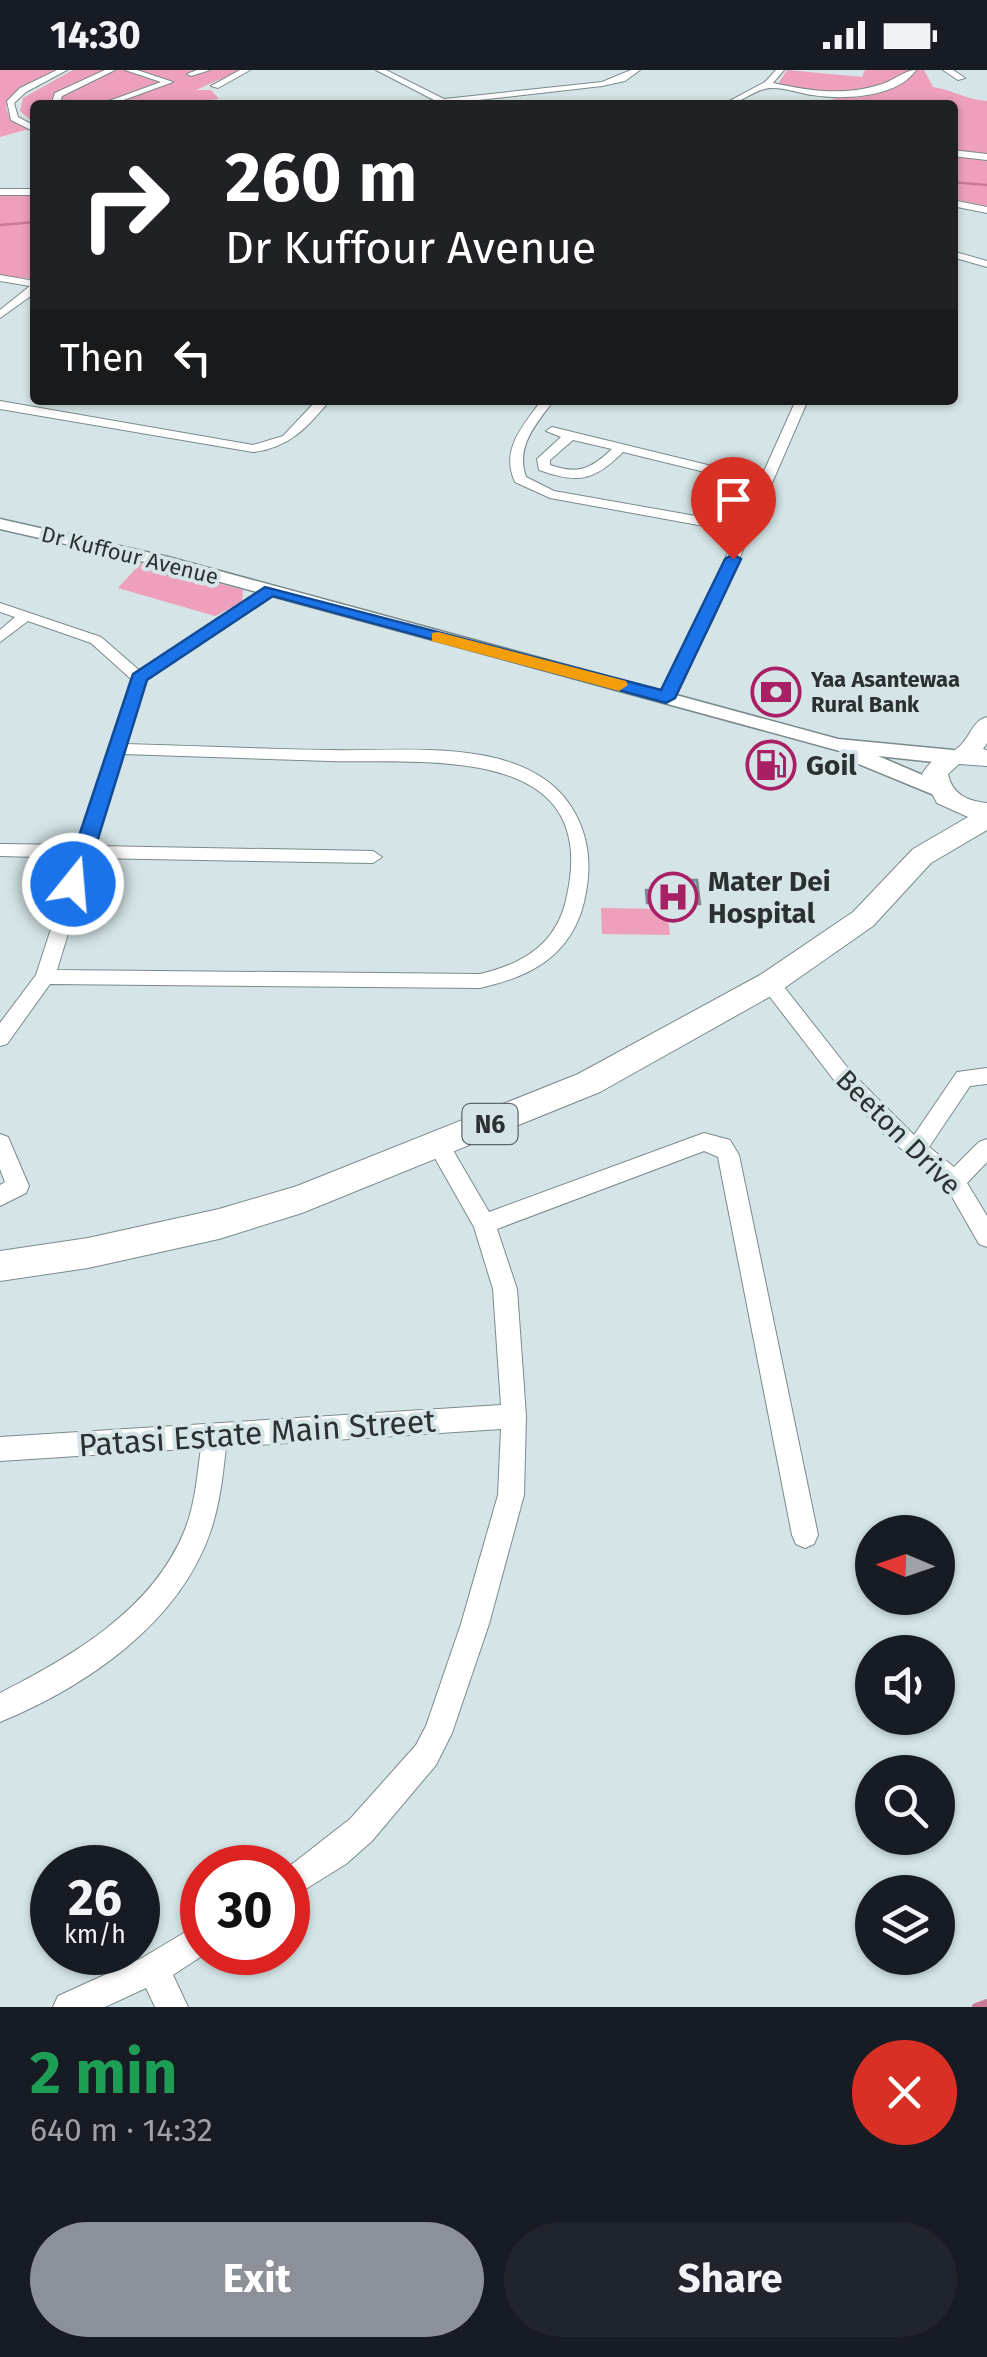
<!DOCTYPE html>
<meta charset="utf-8">
<style>
:root{--surface:#171b24;--page:#20242c;--text:#f1f3f6;--muted:#9ea1a6;--accent:#8c9099}
body{margin:0;font-family:"Fira Sans",sans-serif;background:var(--page);color:var(--text);height:100vh;display:flex;flex-direction:column;font-size:38px;white-space:nowrap}
*{box-sizing:border-box;margin:0}
p{font-size:32px;color:var(--muted)}
.icon{flex:none;width:55px;height:55px;fill:none;stroke:currentColor;stroke-width:2;stroke-linecap:round;stroke-linejoin:round}
.map{position:relative;height:1937px;overflow:hidden}
.side{display:flex;flex-direction:column;background:var(--surface);flex:1}
.side>*{flex:none}
.guide{position:absolute;left:30px;top:30px;width:928px;height:305px;border-radius:10px;box-shadow:0 2px 8px #0004;background:#202124;color:#fff;overflow:hidden}
.needle{width:65px;rotate:272deg}
.buttons{position:absolute;left:855px;top:1445px;display:grid;gap:20px}
.buttons a{display:grid;place-items:center;width:100px;height:100px;border-radius:50%;background:var(--surface);box-shadow:0 2px 8px #0004;font-size:50px}
.speed{position:absolute;left:30px;top:1775px;display:flex;gap:20px;font-size:50px;font-weight:700;text-align:center}
.speed>*{display:grid;place-content:center;width:130px;height:130px;border-radius:50%;background:var(--surface);box-shadow:0 2px 8px #0004;line-height:1}
.speed small{font-size:25px;font-weight:400}
.speed .limit{border:15px solid #d22;background:#fff;color:#111}
.pin{position:absolute;display:grid;place-items:center;width:85px;height:85px;color:#fff;margin:-102px -42px;border-radius:50% 50% 50% 0;rotate:-45deg;box-shadow:0 0 10px #0007}
.pin .icon{rotate:45deg}
.me{position:absolute;width:110px;margin:-55px;rotate:17deg;stroke-linejoin:round;filter:drop-shadow(0 0 8px #0008)}
.turn{display:flex;align-items:center;gap:35px;height:210px;padding:0 30px;font-size:45px}
.turn .icon{width:130px;height:130px;stroke-width:2.5}
.turn b{display:block;font-size:70px;line-height:85px}
.then{display:flex;align-items:center;height:95px;padding:0 30px;background:#0003;gap:20px;font-size:38px}
.round{display:grid;place-items:center;flex:none;width:105px;height:105px;border-radius:52px;background:var(--page)}
.overview{display:flex;align-items:center;justify-content:space-between;height:170px;padding:0 30px}
h1{font-size:60px;font-weight:700;line-height:75px;color:#1e9e55}
.primary-button{display:flex;gap:20px;margin-top:auto;padding:20px 30px}
.primary-button a{flex:1;height:115px;border-radius:60px;background:var(--accent);color:#fff;font-size:40px;font-weight:700;line-height:115px;text-align:center}
.primary-button a+a{background:var(--page);color:var(--text)}
.status{display:flex;justify-content:space-between;align-items:center;height:70px;padding:0 50px;background:var(--surface);direction:ltr}
.status svg{height:28px;fill:currentColor}
.map>svg:first-child{display:block}
.green{fill:#ed9fbb}
.lines{fill:none;stroke-linecap:round;stroke-linejoin:round}
.stream-far1{stroke:#ca7997;stroke-width:2.5}
.stream{stroke:#ca7997;stroke-width:8}
.building{fill:#5cd1dc;stroke:#7a898a;stroke-width:2.5}
.minor-casing{stroke:#7b8a8b;stroke-width:2}
.major-casing{stroke:#7b8a8b;stroke-width:3}
.highway-casing{stroke:#7b8a8b;stroke-width:2}
.minor{fill:#fff;fill-rule:evenodd}
.major{fill:#fff;fill-rule:evenodd}
.highway{fill:#fff;fill-rule:evenodd}
.route{fill:#1a73e8;stroke:#114b97;stroke-width:2.5}
.slow{fill:#f59e0b}
.labels{text-anchor:middle;stroke-width:8;stroke-linejoin:round;paint-order:stroke}
.far-street-label{font-size:22px;fill:#2b3132;stroke:#d5e5e7}
.far-poi-label{font-size:22px;font-weight:bold;fill:#2b3132;stroke:#d5e5e7;text-anchor:start}
.shield{fill:#d5e5e7;stroke:#5e6768;stroke-width:2.5}
.shield-label{font-size:25px;font-weight:bold;fill:#2b3132}
.poi-label{font-size:28px;font-weight:bold;fill:#2b3132;stroke:#d5e5e7;text-anchor:start}
.street-label{font-size:28px;fill:#2b3132;stroke:#d5e5e7}
.near-street-label{font-size:32px;fill:#2b3132;stroke:#d5e5e7}
</style>
<div class="status"><b>14:30</b><svg viewBox="0 0 49 12"><path d="M0 12V9h3v3zM5 12V6h3v6zM10 12V3h3v9zM15 12V0h3v12zM26 1h20v11H26zM47 4h2v5h-2z"/></svg></div>
<div class="map">
<svg width="987" height="1937" viewBox="0 0 987 1937">
<rect width="100%" height="100%" fill="#d5e5e7"/>
<g class="green">
<polygon points="0,0 61,0 11,26 6,37 10,49 29,59 0,67"/>
<polygon points="73,0 241,0 196,20 211,20 219,29 173,35 35,35 35,54 20,41 23,28"/>
<polygon points="787,0 862,7 865,0 909,0 906,6 847,27 778,14"/>
<path d="M916,0H924L933,17C953,20 967,30 987,31V136L953,129L952,35H821C843,18 890,33 916,0Z"/>
<polygon points="0,125 35,125 33,209 0,205"/>
<polygon points="141,493 243,520 242,532 215,546 118,518"/>
<polygon points="601,838 667,839 670,865 602,864"/>
</g>
<g class="lines">
<g class="stream-far1">
<polyline points="952,112 987,115"/>
<polyline points="0,155 35,152"/>
</g>
<polyline class="stream" points="976,1937 987,1933"/>
</g>
<polygon class="building" points="682,810 697,810 700,834 647,833 646,820 683,821"/>
<g class="lines">
<g class="minor-casing">
<g id="minor">
<polygon points="57,0 67,0 26,22 14,33 18,47 35,56 35,62 11,50 7,31 20,18"/>
<polygon points="105,0 115,0 62,26 59,35 51,35 55,23"/>
<polygon points="125,0 137,0 173,12 110,35 98,35 161,12"/>
<polygon points="197,0 210,0 191,6 187,4"/>
<polygon points="240,0 250,0 218,18 211,16"/>
<polygon points="376,0 386,0 444,29 602,12 631,0 640,0 625,11 602,16 434,35 407,35 434,30"/>
<path d="M776,0H784L773,13C810,21 843,26 879,15C892,12 904,0 916,0C897,28 843,30 812,25C799,23 786,18 773,18C756,17 741,35 722,35L765,12Z"/>
<polygon points="943,0 953,0 965,8 958,10"/>
<polygon points="952,80 987,84 987,90 952,86"/>
<rect x="0" y="119" width="35" height="6"/>
<polygon points="952,130 987,137 987,143 952,136"/>
<polygon points="952,181 987,191 987,197 952,187"/>
<polygon points="0,205 35,211 35,223 0,248 0,240 30,216 0,211"/>
<path d="M317,330H330C308,357 289,378 253,382L0,339V331L253,375L283,366Z"/>
<path d="M542,330H554C537,353 515,376 526,407L554,421L741,454L758,415L623,382C594,411 578,414 539,400L537,389L561,367L546,361L552,357L761,408L796,330H808L713,549L672,630L666,632L658,627L699,549L737,462L550,428L515,412C500,380 523,355 542,330ZM573,370L612,379C591,399 578,405 550,395V390Z"/>
<path d="M271,517L276,518V524L146,610L126,674C195,676 263,679 331,680C405,682 527,665 572,738C590,767 592,799 584,832C571,886 530,907 480,918L50,914L7,974L0,976V953L36,905L74,788L0,786V774L78,775L131,609L91,573L28,551L0,572V560L15,547L0,542V533L101,567L140,601ZM123,684C192,686 260,689 329,691C426,694 604,672 566,830C556,874 523,894 480,904L57,900L91,788L373,793L382,787L373,781L95,776Z"/>
<polygon points="770,906 777,908 851,1002 914,1065 957,1002 987,998 987,1014 970,1016 929,1077 954,1097 979,1072 987,1069 987,1092 967,1113 987,1146 987,1177 979,1174 947,1118 885,1065 837,1014 763,918 760,913 763,908"/>
<path d="M704,1063L730,1070L739,1085L818,1465L814,1474L805,1478L796,1474L792,1465L718,1087L704,1081L497,1159L517,1219L526,1346L524,1425L489,1554L452,1663L436,1695L372,1771L346,1794L288,1830L287,1798L350,1749L416,1675L426,1656L461,1554L498,1425L501,1359L226,1377C223,1405 220,1433 211,1460C180,1553 87,1616 0,1652V1623C71,1587 152,1540 184,1462C195,1436 197,1406 201,1378L0,1391V1367L501,1335L493,1219L474,1157L428,1076L431,1070L439,1067L447,1070L489,1142Z"/>
<polygon points="0,1064 8,1067 29,1116 26,1123 0,1136 0,1115 5,1112 0,1099"/>
<polygon points="202,1852 202,1882 208,1882 173,1905 188,1937 155,1937 146,1918 105,1937 53,1937 58,1926 142,1888"/>
</g>
</g>
<g class="major-casing">
<polygon id="major" points="0,449 168,487 838,669 953,680 963,687 953,694 878,686 946,715 950,720 939,727 849,690 847,683 158,495 0,459"/>
</g>
<g class="highway-casing">
<path id="highway" d="M987,647V673L983,679L987,680V696L959,694L948,704C952,724 967,731 987,733V760L931,793L873,856L780,921L600,1022L302,1143L219,1169L88,1198L0,1211V1181L88,1168L219,1139L297,1116L578,1004L760,905L853,842L913,779L968,747L937,733L922,704C937,680 946,689 960,676C971,666 972,651 987,647Z"/>
</g>
<use href="#minor" class="minor"/>
<use href="#major" class="major"/>
<use href="#highway" class="highway"/>
</g>
<polygon class="route" points="733,484 741,489 675,628 666,633 273,526 147,610 84,814 73,821 63,814 133,604 265,517 661,620 725,489"/>
<polygon class="slow" points="438,562 626,611 628,615 619,621 432,571 432,563"/>
<defs>
<g id="bank-ring" transform="scale(2.5)"><circle r="9.5" fill="#d5e5e7" stroke="#a91f63" stroke-width="1.5"/><path d="M-6-4H6V4H-6ZM0-2.3a2.3 2.3 0 1 0 0 4.6a2.3 2.3 0 1 0 0-4.6Z" fill="#a91f63"/></g>
<g id="fuel-ring" transform="scale(2.5)"><circle r="9.5" fill="#d5e5e7" stroke="#a91f63" stroke-width="1.5"/><path d="M-5.5-6h7V0h2V4h1.3V-2.5L3-4.5l.8-.8L6-3V5H2.5V1h-1V6h-7ZM-4.2-4.7v3.2H.2V-4.7Z" fill="#a91f63"/></g>
<g id="hospital-ring" transform="scale(2.5)"><circle r="9.5" fill="#d5e5e7" stroke="#a91f63" stroke-width="1.5"/><path d="M-5-5h3v3.5h4V-5h3V5h-3V1.5h-4V5h-3Z" fill="#a91f63"/></g>
</defs>
<g fill-rule="evenodd">
<use href="#bank-ring" x="776" y="622"/>
<use href="#fuel-ring" x="771" y="695"/>
<use href="#hospital-ring" x="673" y="827"/>
</g>
<g class="labels">
<g class="far-street-label">
<text transform="translate(130 485) rotate(14)" y="8">Dr Kuffour Avenue</text>
</g>
<g class="far-poi-label">
<text x="811" y="617">Yaa Asantewaa<tspan x="811" dy="25">Rural Bank</tspan></text>
</g>
<rect class="shield" x="462.5" y="1034" width="55" height="40" rx="8"/>
<g class="shield-label">
<text x="490" y="1063">N6</text>
</g>
<g class="poi-label">
<text x="806" y="705">Goil</text>
<text x="708" y="821">Mater Dei<tspan x="708" dy="32">Hospital</tspan></text>
</g>
<g class="street-label">
<text transform="translate(899 1062) rotate(45)" y="10">Beeton Drive</text>
</g>
<g class="near-street-label">
<text transform="translate(257 1363) rotate(-4)" y="11">Patasi Estate Main Street</text>
</g>
</g>
</svg>
<div class="buttons">
<a><svg class="needle" viewBox="-14 -14 28 28"><path d="M0-13l5 13h-10z" fill="#e53935"/><path d="M0 13l5-13h-10z" fill="#9ea1a6"/></svg></a>
<a><svg class="icon" aria-label="sound" viewBox="0 0 24 24"><path d="M4 9h4l5-4v14l-5-4H4zM17 9q2 3 0 6"/></svg></a>
<a><svg class="icon" aria-label="search" viewBox="0 0 24 24"><circle cx="10" cy="10" r="6"/><path d="M15 15l6 6"/></svg></a>
<a><svg class="icon" aria-label="layers" viewBox="0 0 24 24"><path d="M12 4l9 5-9 5-9-5zM3 14l9 5 9-5"/></svg></a>
</div>
<div class="speed"><div>26<small>km/h</small></div><div class="limit">30</div></div>
<div class="pin" style="left:733px;top:489px;background:#d93025"><svg class="icon" aria-label="arrive" viewBox="0 0 24 24"><path d="M6 21V4h12l-3 4 3 4H6"/></svg></div>
<svg class="me" style="left:73px;top:814px" viewBox="-20 -20 40 40"><circle r="17" fill="#1a73e8" stroke="#fff" stroke-width="3"/><path d="M0-11L8 9 0 5-8 9z" fill="#fff"/></svg>
<div class="guide">
<div class="turn"><svg class="icon" aria-label="right" viewBox="0 0 24 24"><path d="M7 20v-9h11M14 6l5 5-5 5"/></svg><div><b>260 m</b>Dr Kuffour Avenue</div></div>
<div class="then">Then<svg class="icon" aria-label="left" viewBox="0 0 24 24"><path d="M17 20v-9H6M10 6l-5 5 5 5"/></svg></div>
</div>
</div>
<section class="side">
<div class="overview"><div><h1>2 min</h1><p>640 m · 14:32</p></div><a class="round" style="background:#d93025;color:#fff"><svg class="icon" aria-label="close" viewBox="0 0 24 24"><path d="M6 6l12 12M18 6L6 18"/></svg></a></div>
<div class="primary-button"><a>Exit</a><a>Share</a></div>
</section>
